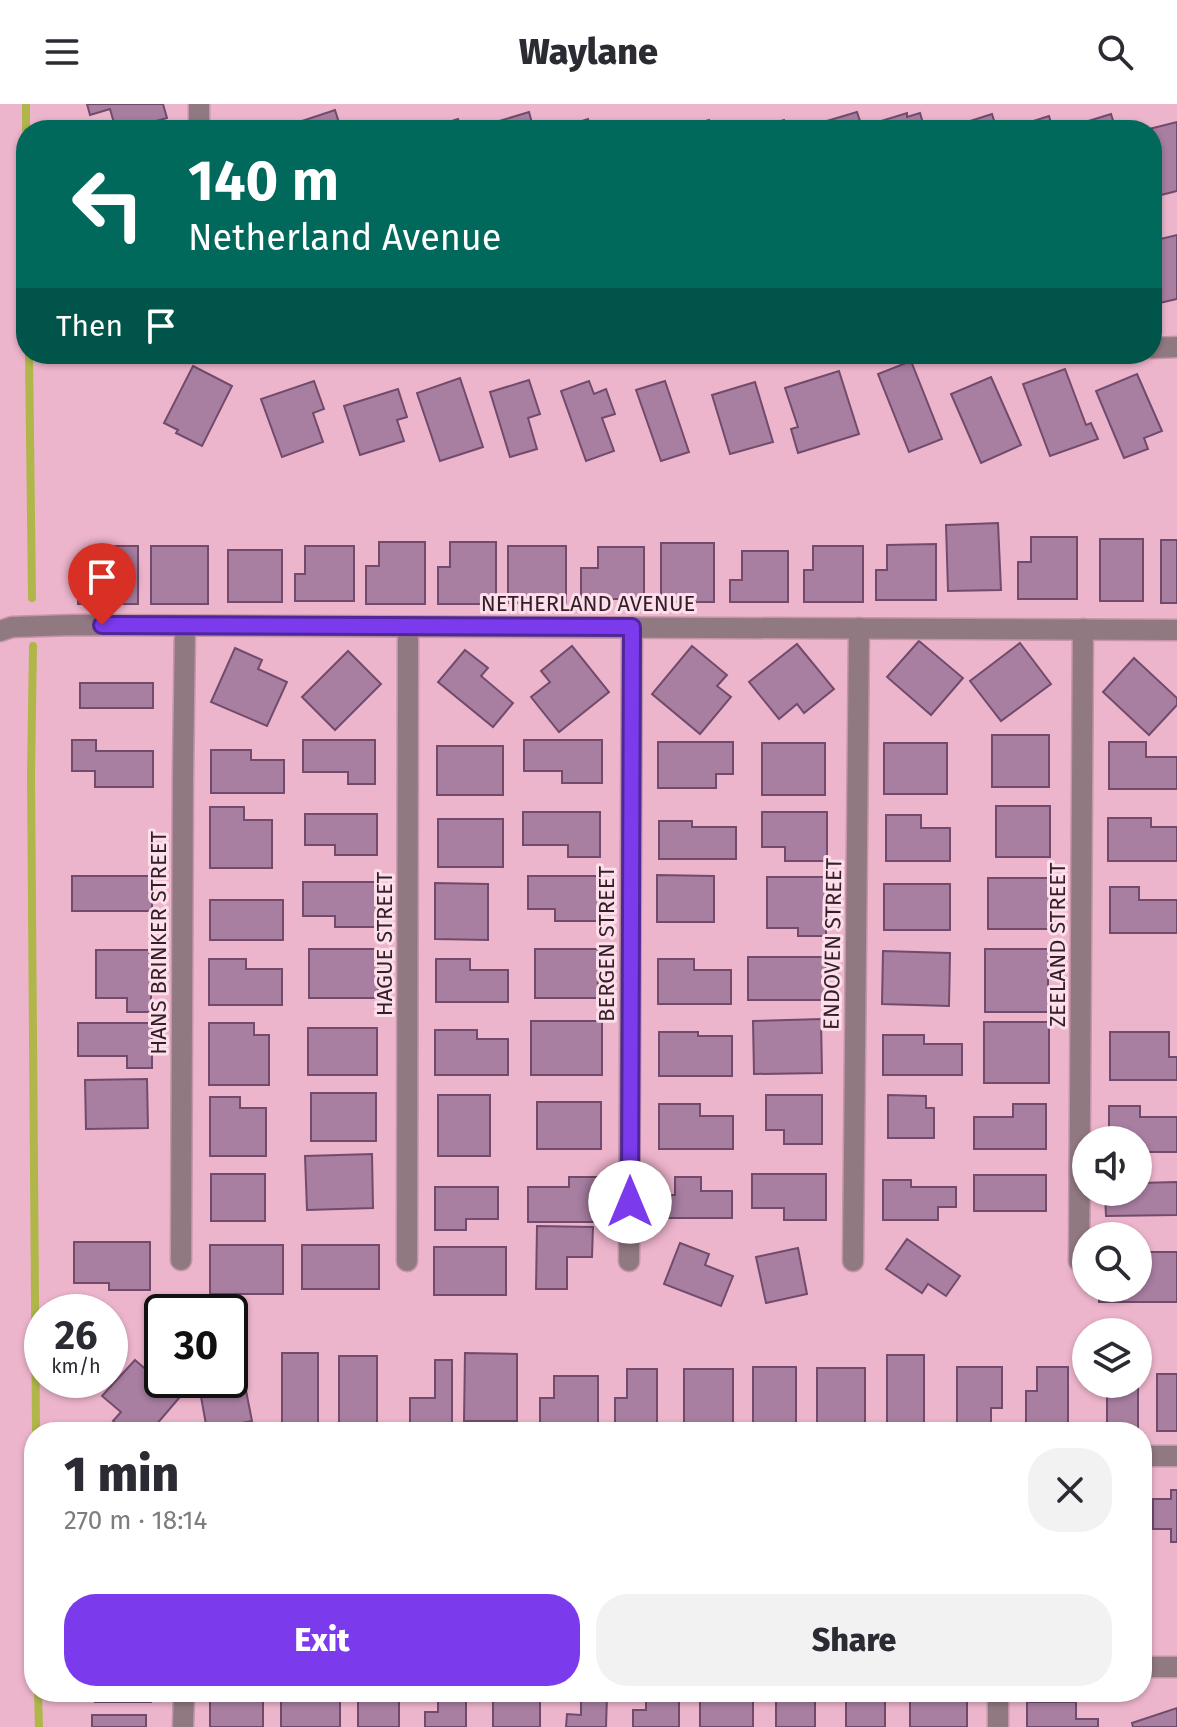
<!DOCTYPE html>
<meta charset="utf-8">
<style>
:root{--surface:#fff;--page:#f2f2f3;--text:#2b2b33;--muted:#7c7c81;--accent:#7c3aed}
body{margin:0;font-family:"Fira Sans",sans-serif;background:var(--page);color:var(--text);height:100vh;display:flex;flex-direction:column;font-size:30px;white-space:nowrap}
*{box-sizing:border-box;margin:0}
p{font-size:26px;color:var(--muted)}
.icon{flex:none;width:44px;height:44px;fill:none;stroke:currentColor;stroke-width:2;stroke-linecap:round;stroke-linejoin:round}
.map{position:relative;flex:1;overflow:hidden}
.panel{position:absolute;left:24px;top:1318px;width:1128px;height:280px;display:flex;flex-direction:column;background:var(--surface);border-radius:32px;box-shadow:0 2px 6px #0004}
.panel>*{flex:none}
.banner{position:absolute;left:16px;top:16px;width:1146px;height:244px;border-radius:32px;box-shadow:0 2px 6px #0004;background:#00695c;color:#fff;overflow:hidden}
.fabs{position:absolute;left:1072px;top:1022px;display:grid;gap:16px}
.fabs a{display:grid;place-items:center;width:80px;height:80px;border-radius:50%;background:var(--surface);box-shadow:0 2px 6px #0004;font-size:40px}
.speed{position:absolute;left:24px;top:1190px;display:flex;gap:16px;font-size:40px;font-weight:700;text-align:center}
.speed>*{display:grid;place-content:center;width:104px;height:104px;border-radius:50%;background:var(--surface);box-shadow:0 2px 6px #0004;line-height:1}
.speed small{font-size:20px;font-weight:400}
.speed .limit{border:4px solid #111;border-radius:12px;background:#fff;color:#111}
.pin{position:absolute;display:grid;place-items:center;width:68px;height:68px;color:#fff;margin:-82px -34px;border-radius:50% 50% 50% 0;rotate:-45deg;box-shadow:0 0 8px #0007}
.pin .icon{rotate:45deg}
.me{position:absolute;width:88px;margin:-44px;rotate:0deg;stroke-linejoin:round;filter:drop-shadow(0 0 6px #0008)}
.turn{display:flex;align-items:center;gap:28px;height:168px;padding:0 40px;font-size:36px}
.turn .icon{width:104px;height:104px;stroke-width:2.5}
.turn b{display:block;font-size:56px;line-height:68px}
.then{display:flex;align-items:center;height:76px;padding:0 40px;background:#0003;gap:16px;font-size:30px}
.round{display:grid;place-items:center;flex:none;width:84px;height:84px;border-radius:32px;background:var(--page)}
.head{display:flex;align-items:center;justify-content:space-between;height:136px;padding:0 40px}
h1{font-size:48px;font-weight:800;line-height:60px}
.cta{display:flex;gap:16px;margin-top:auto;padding:16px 40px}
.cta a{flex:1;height:92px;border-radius:32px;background:var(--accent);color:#fff;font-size:32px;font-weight:800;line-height:92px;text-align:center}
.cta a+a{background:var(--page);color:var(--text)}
header{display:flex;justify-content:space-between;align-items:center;height:104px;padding:0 40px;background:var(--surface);font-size:36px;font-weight:800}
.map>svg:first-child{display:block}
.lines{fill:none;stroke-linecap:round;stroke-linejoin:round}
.stream{stroke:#b0b64a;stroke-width:8}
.building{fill:#a87ea1;stroke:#724b6c;stroke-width:2}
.minor-casing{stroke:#c494a8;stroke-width:23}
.minor{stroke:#917982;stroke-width:20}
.route-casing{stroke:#51269a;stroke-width:20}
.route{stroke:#7c3aed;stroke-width:14}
.labels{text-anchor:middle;stroke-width:6;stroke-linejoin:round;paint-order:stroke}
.street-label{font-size:22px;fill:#341f28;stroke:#fcdfea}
</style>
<header><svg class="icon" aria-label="menu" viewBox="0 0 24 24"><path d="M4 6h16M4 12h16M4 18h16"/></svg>Waylane<svg class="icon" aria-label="search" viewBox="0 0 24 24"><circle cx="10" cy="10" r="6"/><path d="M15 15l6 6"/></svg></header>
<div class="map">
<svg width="1177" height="1623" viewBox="0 0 1177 1623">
<rect width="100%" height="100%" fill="#edb5cc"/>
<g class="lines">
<g class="stream">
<polyline points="26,0 26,26"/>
<polyline points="29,250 32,494"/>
<polyline points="33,542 31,671 36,1328"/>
<polyline points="38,1588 39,1623"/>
</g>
</g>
<g class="building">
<polygon points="87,0 163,0 167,14 124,26 116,26 110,5 90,11"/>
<polygon points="335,6 341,25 288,26 287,22"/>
<polygon points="529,8 534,26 488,26 486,21"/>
<polygon points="857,8 863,26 811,26 810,22"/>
<polygon points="907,9 907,13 920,9 925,26 880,26 878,18"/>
<polygon points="992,10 997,26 946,26 945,25"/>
<polygon points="1111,10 1116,26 1070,26 1069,23"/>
<polygon points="1049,12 1053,26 1009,26 1008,25"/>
<polygon points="458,15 462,26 424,26"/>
<polygon points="588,15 591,26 554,26"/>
<polygon points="709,16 712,26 679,26 679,25"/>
<polygon points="784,16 787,26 753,26"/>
<polygon points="1177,18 1177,87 1161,91 1152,55 1152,26 1145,26"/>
<polygon points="1177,131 1177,195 1155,200 1152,190 1152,137"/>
<polygon points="911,257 942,335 909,348 878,270"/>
<polygon points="193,262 232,282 202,342 176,329 178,326 164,319"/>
<polygon points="1065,265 1086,321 1091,319 1098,335 1050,352 1023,280"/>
<polygon points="839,267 859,330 798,349 791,325 798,323 785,284"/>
<polygon points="1137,270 1162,327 1144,334 1148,345 1124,354 1096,287"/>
<polygon points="991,273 1021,341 981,359 951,290"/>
<polygon points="460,274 483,343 440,357 417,289"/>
<polygon points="529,276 540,310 528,314 537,345 510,353 490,288"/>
<polygon points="314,277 324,305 313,309 323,338 282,353 261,295"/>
<polygon points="589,277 594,290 606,285 615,310 602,314 614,347 586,357 561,287"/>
<polygon points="665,277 689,348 661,357 636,286"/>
<polygon points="755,278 773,338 730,350 712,291"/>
<polygon points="398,285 407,313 397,316 404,337 360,351 344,302"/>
<polygon points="998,419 1001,486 948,487 946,421"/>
<polygon points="1031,433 1077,433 1077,495 1018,495 1018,458 1031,458"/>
<rect x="1100" y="435" width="43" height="62"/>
<rect x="1161" y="436" width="16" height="63"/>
<polygon points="379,438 425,438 425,500 366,500 366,462 379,462"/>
<polygon points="450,438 496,438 496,500 438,500 438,463 450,463"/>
<rect x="661" y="439" width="53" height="59"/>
<polygon points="936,440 936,496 876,496 876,466 887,466 887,441"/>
<polygon points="91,442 138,442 138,500 78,500 78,469 91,469"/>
<rect x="151" y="442" width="57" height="58"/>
<polygon points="305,442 354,442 354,497 295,497 295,470 305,470"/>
<rect x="508" y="442" width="58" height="57"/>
<polygon points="813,442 863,442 863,498 804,498 804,466 813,466"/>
<polygon points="598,443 644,443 644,495 581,495 581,464 598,464"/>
<rect x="228" y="446" width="54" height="52"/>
<polygon points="742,447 788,447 788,498 730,498 730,476 742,476"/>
<polygon points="919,537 963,574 931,611 887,573"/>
<polygon points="1020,539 1051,580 1001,617 970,577"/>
<polygon points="797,540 834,585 804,609 797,600 779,615 749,578"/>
<polygon points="572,542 609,588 559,628 531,593 550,578 541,567"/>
<polygon points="692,542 727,571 717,582 731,593 700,630 652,590"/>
<polygon points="235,544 262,556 258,565 287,578 267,622 211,598"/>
<polygon points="465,546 488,564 481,572 513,599 493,623 438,578"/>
<polygon points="348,547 381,580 335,626 302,593"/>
<polygon points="1134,554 1177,594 1177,601 1149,631 1103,588"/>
<rect x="80" y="579" width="73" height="25"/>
<rect x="992" y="631" width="57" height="52"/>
<polygon points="72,636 96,636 96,647 153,647 153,683 95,683 95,667 72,667"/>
<polygon points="303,636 375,636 375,680 348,680 348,668 303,668"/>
<polygon points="524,636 602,636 602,679 562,679 562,667 524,667"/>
<polygon points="658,638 733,638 733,670 716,670 716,684 658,684"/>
<polygon points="1109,638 1146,638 1146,653 1177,653 1177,685 1109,685"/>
<rect x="762" y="639" width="63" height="52"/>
<rect x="884" y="639" width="63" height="51"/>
<rect x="437" y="642" width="66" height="49"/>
<polygon points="211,646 251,646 251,656 284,656 284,689 211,689"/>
<rect x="996" y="702" width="54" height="51"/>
<polygon points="210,703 244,703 244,716 272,716 272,764 210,764"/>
<polygon points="523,708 600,708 600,753 568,753 568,741 523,741"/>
<polygon points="762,708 827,708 827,757 785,757 785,743 762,743"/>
<polygon points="305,710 377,710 377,751 335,751 335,741 305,741"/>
<polygon points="886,711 921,711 921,724 950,724 950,757 886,757"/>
<polygon points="1108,714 1151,714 1151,723 1177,723 1177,757 1108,757"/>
<rect x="438" y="715" width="65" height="48"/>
<polygon points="659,717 692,717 692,723 736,723 736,755 659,755"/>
<polygon points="657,771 714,772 714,818 657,818"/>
<rect x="72" y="772" width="80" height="35"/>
<polygon points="528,772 601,772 601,817 555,817 555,805 528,805"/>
<polygon points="767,773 826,773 826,832 798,832 798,824 767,824"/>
<rect x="988" y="774" width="63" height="51"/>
<polygon points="303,778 376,778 376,823 335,823 335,812 303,812"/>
<polygon points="435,779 488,780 488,836 435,835"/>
<rect x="884" y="780" width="66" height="46"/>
<polygon points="1110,783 1139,783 1139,796 1177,796 1177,829 1110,829"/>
<rect x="210" y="796" width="73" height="40"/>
<rect x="309" y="845" width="69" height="49"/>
<rect x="535" y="845" width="63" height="49"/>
<rect x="985" y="845" width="63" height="63"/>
<polygon points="96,846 151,846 151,908 127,908 127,894 96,894"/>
<polygon points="883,847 950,849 949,902 882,900"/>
<rect x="748" y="853" width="78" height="43"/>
<polygon points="209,855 246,855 246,865 282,865 282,901 209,901"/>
<polygon points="436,855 470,855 470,866 508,866 508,898 436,898"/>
<polygon points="658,855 694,855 694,866 731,866 731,900 658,900"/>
<polygon points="821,915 822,969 754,970 753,917"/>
<rect x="531" y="917" width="71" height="54"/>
<rect x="984" y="918" width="65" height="61"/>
<polygon points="78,919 152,919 152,964 127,964 127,952 78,952"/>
<polygon points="209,919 254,919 254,931 269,931 269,981 209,981"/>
<rect x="308" y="924" width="69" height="47"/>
<polygon points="435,926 477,926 477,935 508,935 508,971 435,971"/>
<polygon points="659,928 698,928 698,932 732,932 732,972 659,972"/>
<polygon points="1110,928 1169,928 1169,953 1177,953 1177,976 1110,976"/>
<polygon points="883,931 924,931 924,940 962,940 962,971 883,971"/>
<polygon points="147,975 148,1024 86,1025 85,976"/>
<rect x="311" y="989" width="65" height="48"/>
<rect x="438" y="991" width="52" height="61"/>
<polygon points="766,991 822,991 822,1040 784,1040 784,1026 766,1026"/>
<polygon points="888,991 926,992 926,1004 934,1004 934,1034 888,1034"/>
<polygon points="210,993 240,993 240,1004 266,1004 266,1052 210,1052"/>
<rect x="537" y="998" width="64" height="47"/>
<polygon points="659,1000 700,1000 700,1012 733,1012 733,1045 659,1045"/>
<polygon points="1013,1000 1046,1000 1046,1045 974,1045 974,1013 1013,1013"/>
<polygon points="1109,1002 1140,1002 1140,1013 1177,1013 1177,1048 1138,1048 1138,1036 1109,1036"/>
<polygon points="372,1050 373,1104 307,1106 305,1052"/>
<rect x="211" y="1070" width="54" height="47"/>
<polygon points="752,1070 826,1070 826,1116 784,1116 784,1104 752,1104"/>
<rect x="974" y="1071" width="72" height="36"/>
<polygon points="569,1073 601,1073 601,1118 528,1118 528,1083 569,1083"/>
<polygon points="675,1073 701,1073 701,1087 732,1087 732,1114 668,1114 668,1091 675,1091"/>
<polygon points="883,1076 911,1076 911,1083 956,1083 956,1103 938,1103 938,1116 883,1116"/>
<polygon points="1177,1078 1177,1111 1106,1112 1105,1088 1138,1088 1138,1079"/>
<polygon points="435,1083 498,1083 498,1115 466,1115 466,1126 435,1126"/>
<polygon points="537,1122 593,1123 592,1153 567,1153 567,1185 536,1185"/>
<polygon points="907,1135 960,1172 946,1192 928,1180 922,1189 886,1165"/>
<polygon points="74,1138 150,1138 150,1186 109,1186 109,1179 74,1179"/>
<polygon points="680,1139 709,1150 705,1161 733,1172 721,1202 664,1180"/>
<rect x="210" y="1141" width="73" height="49"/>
<rect x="302" y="1141" width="77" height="44"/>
<rect x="434" y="1143" width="72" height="48"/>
<polygon points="798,1144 807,1190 766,1199 756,1153"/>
<polygon points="1138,1148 1177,1148 1177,1198 1099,1198 1099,1184 1138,1184"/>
<rect x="282" y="1249" width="36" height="74"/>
<polygon points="465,1249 517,1250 517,1317 464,1317"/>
<rect x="887" y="1251" width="37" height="74"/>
<rect x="339" y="1252" width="38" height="74"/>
<polygon points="135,1256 179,1294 150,1328 126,1328 113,1317 121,1308 102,1292"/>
<polygon points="240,1256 252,1317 207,1326 198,1276 230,1276 230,1258"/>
<polygon points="435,1256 452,1256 452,1323 410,1323 410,1294 435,1294"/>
<polygon points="1138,1257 1138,1326 1107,1326 1107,1280 1138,1280"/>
<rect x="753" y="1263" width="43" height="64"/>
<polygon points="957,1263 1002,1263 1002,1304 991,1304 991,1328 957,1328"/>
<polygon points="1037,1263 1068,1263 1068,1327 1026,1327 1026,1287 1037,1287"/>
<rect x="817" y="1264" width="48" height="56"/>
<polygon points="627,1265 657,1265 657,1328 615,1328 615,1294 627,1294"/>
<rect x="684" y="1265" width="49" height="63"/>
<rect x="1157" y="1270" width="20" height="57"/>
<polygon points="554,1272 598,1272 598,1325 540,1325 540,1294 554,1294"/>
<polygon points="1171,1386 1177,1386 1177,1438 1171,1438 1171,1425 1153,1425 1153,1395 1171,1395"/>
<rect x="95" y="1588" width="56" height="10"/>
<polygon points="438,1588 466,1588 466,1623 425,1623 425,1608 438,1608"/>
<rect x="281" y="1589" width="59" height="34"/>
<rect x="493" y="1590" width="47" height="33"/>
<rect x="358" y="1591" width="41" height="32"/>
<polygon points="581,1591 607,1592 606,1623 566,1623 567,1610 581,1611"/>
<polygon points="646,1592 679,1592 679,1623 633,1623 633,1606 646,1606"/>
<rect x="210" y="1593" width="53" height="30"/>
<rect x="700" y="1593" width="53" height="30"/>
<rect x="776" y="1594" width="39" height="29"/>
<rect x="846" y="1594" width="39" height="29"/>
<rect x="910" y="1594" width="57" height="29"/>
<polygon points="1027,1598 1076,1598 1076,1615 1098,1615 1098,1623 1027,1623"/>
<polygon points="1177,1604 1177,1623 1133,1623 1132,1619"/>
<rect x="92" y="1611" width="54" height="12"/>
</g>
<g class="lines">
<g class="minor-casing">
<g id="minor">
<polyline points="199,0 199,26"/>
<polyline points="1152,244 1177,243"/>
<polyline points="0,527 12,523 74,521 1177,526"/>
<polyline points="181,1156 183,668 185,523"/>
<polyline points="407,1157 408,523"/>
<polyline points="629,1157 632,523"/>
<polyline points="853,1157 859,524"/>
<polyline points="1079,1157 1083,525"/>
<polyline points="1142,1352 1177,1352"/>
<polyline points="1142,1563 1177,1563"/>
<polyline points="183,1623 184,1588"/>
<polyline points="998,1623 998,1588"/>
</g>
</g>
<use href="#minor" class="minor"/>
</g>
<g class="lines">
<g class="route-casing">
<polyline id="route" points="102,521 632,523 630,1098"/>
</g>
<use href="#route" class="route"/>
</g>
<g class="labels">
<g class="street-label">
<text x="588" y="507">NETHERLAND AVENUE</text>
<text transform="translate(158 839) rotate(-90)" y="8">HANS BRINKER STREET</text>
<text transform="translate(384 840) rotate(-90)" y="8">HAGUE STREET</text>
<text transform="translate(606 840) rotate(-90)" y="8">BERGEN STREET</text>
<text transform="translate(832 840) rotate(-89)" y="8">ENDOVEN STREET</text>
<text transform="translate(1057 841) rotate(-90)" y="8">ZEELAND STREET</text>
</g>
</g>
</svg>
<div class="fabs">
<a><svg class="icon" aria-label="sound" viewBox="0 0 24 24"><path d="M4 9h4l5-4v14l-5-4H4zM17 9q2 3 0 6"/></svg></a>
<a><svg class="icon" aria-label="search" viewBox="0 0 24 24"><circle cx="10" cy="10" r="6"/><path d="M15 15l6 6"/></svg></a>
<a><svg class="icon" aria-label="layers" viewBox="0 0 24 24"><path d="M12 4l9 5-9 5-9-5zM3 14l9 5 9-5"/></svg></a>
</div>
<div class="speed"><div>26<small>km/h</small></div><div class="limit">30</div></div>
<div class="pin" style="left:102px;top:521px;background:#d93025"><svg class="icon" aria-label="arrive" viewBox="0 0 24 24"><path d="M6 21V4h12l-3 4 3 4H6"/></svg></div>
<svg class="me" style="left:630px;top:1098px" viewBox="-20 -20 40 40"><circle r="19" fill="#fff"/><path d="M0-13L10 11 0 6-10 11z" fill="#7c3aed"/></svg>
<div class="banner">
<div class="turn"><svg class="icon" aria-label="left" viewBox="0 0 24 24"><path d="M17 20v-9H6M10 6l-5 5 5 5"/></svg><div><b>140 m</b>Netherland Avenue</div></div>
<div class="then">Then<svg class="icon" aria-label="arrive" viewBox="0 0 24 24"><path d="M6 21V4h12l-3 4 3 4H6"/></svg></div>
</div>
<section class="panel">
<div class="head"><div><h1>1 min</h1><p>270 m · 18:14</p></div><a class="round"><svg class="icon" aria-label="close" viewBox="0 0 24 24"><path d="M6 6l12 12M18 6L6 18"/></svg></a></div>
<div class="cta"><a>Exit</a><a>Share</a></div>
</section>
</div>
